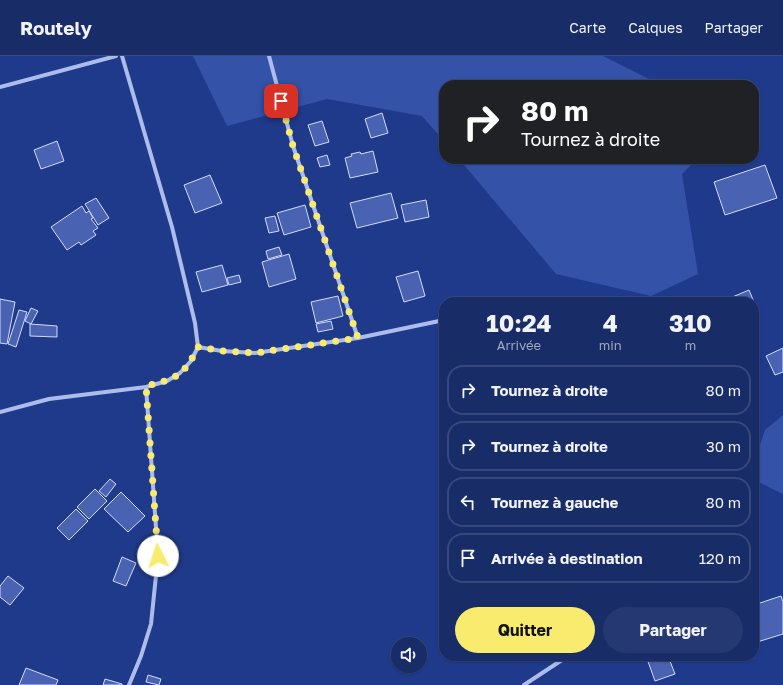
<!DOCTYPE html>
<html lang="fr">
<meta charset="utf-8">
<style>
:root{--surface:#182c68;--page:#253871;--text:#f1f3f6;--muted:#9fa7c0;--line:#36487c;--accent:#f8eb6e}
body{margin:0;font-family:"Golos Text",sans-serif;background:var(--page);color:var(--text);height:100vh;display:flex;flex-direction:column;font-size:15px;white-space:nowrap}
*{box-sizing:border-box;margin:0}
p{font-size:13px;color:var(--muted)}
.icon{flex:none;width:22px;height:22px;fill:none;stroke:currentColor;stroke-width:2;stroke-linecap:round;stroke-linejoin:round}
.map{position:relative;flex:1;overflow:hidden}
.details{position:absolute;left:439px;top:241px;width:320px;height:364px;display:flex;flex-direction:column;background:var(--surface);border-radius:16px;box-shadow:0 1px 3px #0004,0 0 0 1px var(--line)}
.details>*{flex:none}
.hud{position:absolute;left:439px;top:24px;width:320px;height:84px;border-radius:16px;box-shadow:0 1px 3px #0004,0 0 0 1px var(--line);background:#202124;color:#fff;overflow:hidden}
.controls{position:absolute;left:391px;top:581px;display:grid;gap:8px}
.controls a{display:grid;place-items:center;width:36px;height:36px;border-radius:50%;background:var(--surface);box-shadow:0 1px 3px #0004,0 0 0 1px var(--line);font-size:20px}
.pin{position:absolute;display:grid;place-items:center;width:34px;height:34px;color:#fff;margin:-17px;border-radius:8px;box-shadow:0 2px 6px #0006}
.me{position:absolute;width:44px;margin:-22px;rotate:356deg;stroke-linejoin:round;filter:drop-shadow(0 0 3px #0008)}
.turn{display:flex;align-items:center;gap:14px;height:84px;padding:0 16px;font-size:18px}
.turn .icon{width:52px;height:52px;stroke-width:2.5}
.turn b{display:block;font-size:28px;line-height:34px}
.eta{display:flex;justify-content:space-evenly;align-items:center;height:68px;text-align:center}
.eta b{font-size:24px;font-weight:700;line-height:28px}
.primary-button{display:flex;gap:8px;margin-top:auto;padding:8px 16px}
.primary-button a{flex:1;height:46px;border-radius:24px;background:var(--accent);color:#111;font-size:16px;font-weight:700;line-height:46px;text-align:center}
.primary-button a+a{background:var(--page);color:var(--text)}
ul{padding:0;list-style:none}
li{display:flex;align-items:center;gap:12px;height:50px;margin:0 8px 6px;padding:0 8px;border:2px solid var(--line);border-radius:16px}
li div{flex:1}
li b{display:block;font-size:15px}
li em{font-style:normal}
header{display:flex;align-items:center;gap:24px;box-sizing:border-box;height:56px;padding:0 20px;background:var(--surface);border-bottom:1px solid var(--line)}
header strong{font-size:19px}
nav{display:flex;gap:22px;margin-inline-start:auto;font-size:14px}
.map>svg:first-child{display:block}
.green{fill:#3452a8}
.building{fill:#4963b2;stroke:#d2dcf8}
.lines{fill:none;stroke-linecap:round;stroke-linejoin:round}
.minor{stroke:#adbdeb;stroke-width:4}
.route{stroke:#f8eb6e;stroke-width:7;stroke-dasharray:0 12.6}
</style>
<header>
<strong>Routely</strong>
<nav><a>Carte</a><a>Calques</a><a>Partager</a></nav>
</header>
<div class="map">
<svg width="783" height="629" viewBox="0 0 783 629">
<rect width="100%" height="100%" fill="#203a8b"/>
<g class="green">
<polygon points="193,0 603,0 661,29 444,29 444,85 422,60 327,43 227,70"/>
<polygon points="459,103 697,103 682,118 698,218 651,240 556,218"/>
<polygon points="783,359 783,438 754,424 754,407 765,374"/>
</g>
<g class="building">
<polygon points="382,57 388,77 371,82 365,63"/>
<polygon points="322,65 329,86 315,90 308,69"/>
<polygon points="57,85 64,105 41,113 34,94"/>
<polygon points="373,95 378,116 350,122 345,102 352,100 351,98 360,96 361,98"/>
<polygon points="327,99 330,109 320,111 317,102"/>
<polygon points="765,109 777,142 725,159 714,126"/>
<polygon points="210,119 222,147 195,157 184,129"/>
<polygon points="391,137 398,162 357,172 350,147"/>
<polygon points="96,142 109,162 98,169 85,148"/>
<polygon points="426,144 429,161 405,166 401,149"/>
<polygon points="305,149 311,171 284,179 277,157"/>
<polygon points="82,150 86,157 89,155 93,162 91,163 98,172 93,175 96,179 81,189 79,186 67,194 51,171"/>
<polygon points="275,160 279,175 269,177 265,162"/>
<polygon points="279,191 282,199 268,203 266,195"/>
<polygon points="289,198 296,223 269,231 262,206"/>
<polygon points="222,209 228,229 202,236 196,216"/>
<polygon points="418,215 425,240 404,246 396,221"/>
<polygon points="239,219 241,226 229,229 227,222"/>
<polygon points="749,234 754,246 732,246 730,242"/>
<polygon points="338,240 343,260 316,267 311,246"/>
<polygon points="0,243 15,246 7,288 0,287"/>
<polygon points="31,252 38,255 31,268 25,265"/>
<polygon points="19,254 27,256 16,291 8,288"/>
<polygon points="331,265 333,273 318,276 316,268"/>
<polygon points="30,268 57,270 57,281 30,280"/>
<polygon points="783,292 783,316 775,319 766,300"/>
<polygon points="110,423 116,428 106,441 99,435"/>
<polygon points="95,433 107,445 89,463 77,451"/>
<polygon points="121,436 145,460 128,476 104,453"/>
<polygon points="76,453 88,465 69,484 57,472"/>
<polygon points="122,501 136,507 126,530 113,525"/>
<polygon points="8,520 24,532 10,549 0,541 0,530"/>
<polygon points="781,540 783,546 783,578 754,587 754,549"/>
<polygon points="646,600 668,600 675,618 655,625"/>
<polygon points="26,612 58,624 56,629 19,629"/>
<polygon points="148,619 161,623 159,629 146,626"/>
<polygon points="105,623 122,628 122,629 103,629"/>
</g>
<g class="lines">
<g class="minor">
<polyline points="122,0 172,171 195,267 198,291 222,295 255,297 358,282 444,264"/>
<polyline points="269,0 293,90 358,282"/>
<polyline points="0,31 116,0"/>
<polyline points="0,356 49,343 146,331 167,325 180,317 191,305 198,291"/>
<polyline points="129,629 141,600 151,568 158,500 146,331"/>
<polyline points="524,629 568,600"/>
</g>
</g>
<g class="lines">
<path class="route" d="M158,500L146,330C176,323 184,320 198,291L222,295L255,297L358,282L293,90L281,45"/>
</g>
</svg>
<div class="controls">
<a><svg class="icon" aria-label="sound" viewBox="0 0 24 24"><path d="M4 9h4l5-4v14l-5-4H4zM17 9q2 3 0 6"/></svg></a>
</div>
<div class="pin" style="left:281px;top:45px;background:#d93025"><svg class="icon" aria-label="arrive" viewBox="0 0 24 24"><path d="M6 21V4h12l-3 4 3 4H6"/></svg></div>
<svg class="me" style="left:158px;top:500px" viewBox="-20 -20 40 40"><circle r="19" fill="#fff"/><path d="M0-13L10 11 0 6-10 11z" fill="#f8eb6e"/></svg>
<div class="hud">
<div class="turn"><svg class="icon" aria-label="right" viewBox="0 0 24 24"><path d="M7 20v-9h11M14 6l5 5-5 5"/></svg><div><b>80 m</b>Tournez à droite</div></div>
</div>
<section class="details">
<div class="eta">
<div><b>10:24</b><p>Arrivée</p></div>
<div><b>4</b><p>min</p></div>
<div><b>310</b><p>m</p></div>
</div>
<ul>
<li><svg class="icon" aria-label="right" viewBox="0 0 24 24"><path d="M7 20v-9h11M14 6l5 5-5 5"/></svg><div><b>Tournez à droite</b></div><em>80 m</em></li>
<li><svg class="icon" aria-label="right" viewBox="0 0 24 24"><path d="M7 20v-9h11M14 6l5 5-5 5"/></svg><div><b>Tournez à droite</b></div><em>30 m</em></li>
<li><svg class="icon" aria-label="left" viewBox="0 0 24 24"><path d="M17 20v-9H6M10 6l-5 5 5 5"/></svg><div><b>Tournez à gauche</b></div><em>80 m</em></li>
<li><svg class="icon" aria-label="arrive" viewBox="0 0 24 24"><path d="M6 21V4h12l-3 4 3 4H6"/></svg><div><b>Arrivée à destination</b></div><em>120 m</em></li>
</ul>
<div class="primary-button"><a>Quitter</a><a>Partager</a></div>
</section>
</div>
